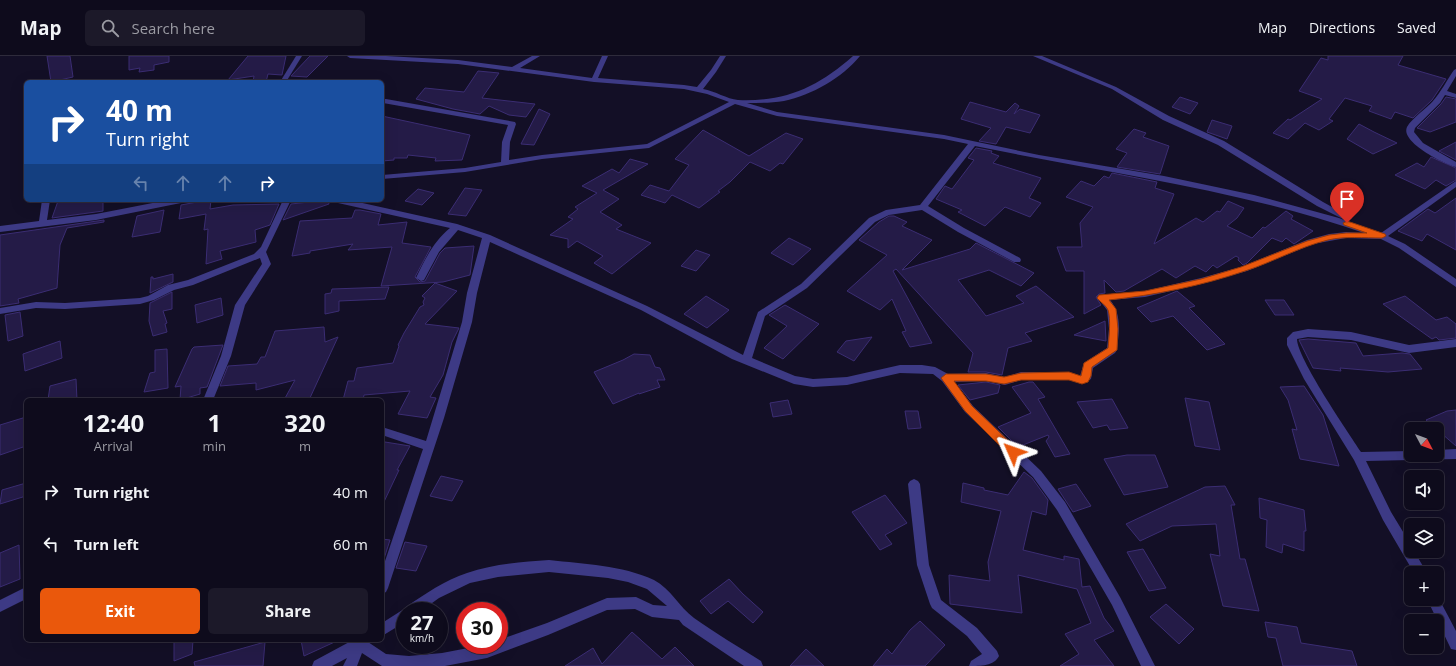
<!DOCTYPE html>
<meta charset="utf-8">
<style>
:root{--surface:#0e0b1c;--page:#1c1929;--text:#f1f3f6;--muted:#9b9ba3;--line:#2e2b3b;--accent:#ea580c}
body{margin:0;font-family:"Open Sans",sans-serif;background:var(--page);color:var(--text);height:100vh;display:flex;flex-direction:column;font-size:15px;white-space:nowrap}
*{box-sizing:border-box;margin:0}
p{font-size:13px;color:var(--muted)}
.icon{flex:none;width:22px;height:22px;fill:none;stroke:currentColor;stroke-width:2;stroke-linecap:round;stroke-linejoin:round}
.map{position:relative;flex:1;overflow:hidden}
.drawer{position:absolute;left:24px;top:342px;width:360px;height:244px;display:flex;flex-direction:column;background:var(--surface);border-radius:6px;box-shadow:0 4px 16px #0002,0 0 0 1px var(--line)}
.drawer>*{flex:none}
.hud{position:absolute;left:24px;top:24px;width:360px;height:122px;border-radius:6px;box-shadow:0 4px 16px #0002,0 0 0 1px var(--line);background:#1a4fa0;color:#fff;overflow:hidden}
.needle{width:26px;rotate:131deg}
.tools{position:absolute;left:1404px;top:366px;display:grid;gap:8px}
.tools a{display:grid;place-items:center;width:40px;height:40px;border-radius:6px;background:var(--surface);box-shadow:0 4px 16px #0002,0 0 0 1px var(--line);font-size:20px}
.speed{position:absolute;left:396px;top:546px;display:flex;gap:8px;font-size:20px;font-weight:700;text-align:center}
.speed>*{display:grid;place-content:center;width:52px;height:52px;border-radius:50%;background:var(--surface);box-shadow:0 4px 16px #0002,0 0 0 1px var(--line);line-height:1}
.speed small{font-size:10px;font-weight:400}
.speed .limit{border:6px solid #d22;background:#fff;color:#111}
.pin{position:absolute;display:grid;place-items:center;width:34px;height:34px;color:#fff;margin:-41px -17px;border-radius:50% 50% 50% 0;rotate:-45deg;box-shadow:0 0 4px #0007}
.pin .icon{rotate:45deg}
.me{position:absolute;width:44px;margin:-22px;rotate:313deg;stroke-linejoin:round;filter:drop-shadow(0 0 3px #0008)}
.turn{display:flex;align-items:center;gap:14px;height:84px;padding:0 16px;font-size:18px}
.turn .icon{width:52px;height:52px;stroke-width:2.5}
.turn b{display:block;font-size:28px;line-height:34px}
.lanes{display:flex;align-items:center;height:38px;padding:0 16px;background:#0003;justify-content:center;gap:20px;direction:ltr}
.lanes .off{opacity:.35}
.eta{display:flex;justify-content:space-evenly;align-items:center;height:68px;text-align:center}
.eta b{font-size:24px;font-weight:700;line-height:28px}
.button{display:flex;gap:8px;margin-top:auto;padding:8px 16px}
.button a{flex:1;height:46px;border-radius:6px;background:var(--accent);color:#fff;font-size:16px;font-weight:700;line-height:46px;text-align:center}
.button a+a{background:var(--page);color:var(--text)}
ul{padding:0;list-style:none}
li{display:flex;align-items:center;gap:12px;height:52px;padding:0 16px}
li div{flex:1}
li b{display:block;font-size:15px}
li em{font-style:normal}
header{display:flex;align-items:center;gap:24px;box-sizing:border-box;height:56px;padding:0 20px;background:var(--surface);border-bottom:1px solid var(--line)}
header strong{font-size:19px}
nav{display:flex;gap:22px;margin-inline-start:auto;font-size:14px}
.search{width:280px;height:36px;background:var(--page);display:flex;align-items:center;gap:10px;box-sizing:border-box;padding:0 14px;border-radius:6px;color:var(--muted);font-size:15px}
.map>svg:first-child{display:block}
.building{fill:#241b47;stroke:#3b2d73}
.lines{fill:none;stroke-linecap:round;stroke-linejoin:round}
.minor{fill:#3d3a85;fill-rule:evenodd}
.route{fill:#ea580c;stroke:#983908}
</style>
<header>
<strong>Map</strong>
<div class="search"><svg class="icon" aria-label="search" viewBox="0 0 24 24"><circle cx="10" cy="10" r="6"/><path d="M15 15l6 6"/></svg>Search here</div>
<nav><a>Map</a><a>Directions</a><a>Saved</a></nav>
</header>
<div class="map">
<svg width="1456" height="610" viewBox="0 0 1456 610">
<rect width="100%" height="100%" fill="#130f26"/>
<g class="building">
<polygon points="47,0 70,0 73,21 51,26"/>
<polygon points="129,0 169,0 169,6 154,9 154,14 139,16 140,12 129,14"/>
<polygon points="248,0 286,0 282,19 268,18 266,26 253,26 254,20 228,24"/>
<polygon points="310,0 328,0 307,21 291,20"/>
<polygon points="1328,0 1403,0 1398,9 1446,23 1432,44 1413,62 1395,56 1391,63 1369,55 1372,50 1345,42 1329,63 1333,65 1319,74 1305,67 1288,83 1273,77 1288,63 1290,64 1322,43 1299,35 1321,2 1328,4"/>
<polygon points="478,15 499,17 482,42 535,48 526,61 509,59 489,50 480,58 453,53 416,43 425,32 464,36"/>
<polygon points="1180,41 1198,47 1190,58 1172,51"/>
<polygon points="1446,41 1456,43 1456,66 1430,76 1417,72 1441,48"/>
<polygon points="970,46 1006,56 1015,47 1019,50 1014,58 1020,53 1040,59 1030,77 1006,71 996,88 979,85 991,72 961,63"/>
<polygon points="539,53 550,58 534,89 521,88"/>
<polygon points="382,60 470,79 462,104 435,105 436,102 408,99 407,102 394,102 394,104 382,105"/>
<polygon points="1212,64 1232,70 1227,83 1207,76"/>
<polygon points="1359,68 1374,76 1397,87 1373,98 1347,83"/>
<polygon points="1134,73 1146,77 1143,81 1169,90 1160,118 1117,111 1127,97 1116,93"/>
<polygon points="703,74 749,100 786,77 803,83 783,108 780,107 770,115 750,106 730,126 718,135 720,136 699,152 672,139 665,147 641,139 650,129 669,135 689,109 675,103"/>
<polygon points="1456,86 1456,104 1439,95"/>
<polygon points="976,92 992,95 991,97 999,100 993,107 1041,122 1029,142 1041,147 1030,161 1005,151 985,170 958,156 962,154 936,143 945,130 952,133 974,104 968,102"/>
<polygon points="1431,101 1456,112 1456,124 1446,130 1436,124 1425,133 1395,119 1417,107 1424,111"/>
<polygon points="630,103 648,108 603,134 619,143 600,156 622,169 616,173 651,187 612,218 594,207 603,200 577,185 568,192 568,183 550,179 573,163 568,161 578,153 575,151 597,137 582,130 612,113 619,117"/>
<polygon points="1112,117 1157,126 1155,132 1174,138 1154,188 1196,162 1203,166 1217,155 1220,156 1228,145 1244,152 1237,162 1227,170 1252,182 1263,171 1265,172 1286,155 1293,160 1291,163 1313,175 1294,188 1286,182 1282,186 1272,182 1247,207 1243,209 1238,204 1239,202 1236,200 1217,212 1213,209 1206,216 1195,210 1176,222 1162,213 1124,235 1116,236 1104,224 1105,237 1099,238 1096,241 1101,249 1084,258 1084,215 1066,215 1057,191 1082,191 1080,167 1093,151 1066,141 1081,125 1094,130 1104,120 1109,122"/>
<polygon points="465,132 482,134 466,160 448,158"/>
<polygon points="418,133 434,137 422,149 405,145"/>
<polygon points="1456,142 1456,194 1427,178 1422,185 1398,175 1428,153 1435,157"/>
<polygon points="63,144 103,144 103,155 52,162 58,145"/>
<polygon points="208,144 211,144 210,153 233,149 279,148 270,169 255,174 256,186 220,195 222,203 206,208 208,173 204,174 206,158 179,163 181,149"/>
<polygon points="328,144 329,148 283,164 291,148"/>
<polygon points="164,154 160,176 132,181 137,160"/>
<polygon points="355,154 360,154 381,158 378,169 407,166 402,187 431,191 415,221 420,226 425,225 440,197 445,192 474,190 470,219 443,226 381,230 392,191 348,194 353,188 310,195 310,197 292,200 300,165 352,162"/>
<polygon points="889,160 894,160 907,166 902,170 932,184 902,214 970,193 976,187 1034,217 1021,230 989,214 958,224 986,260 1024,247 1016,240 1036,230 1074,261 1025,277 1032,285 1008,292 1002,319 986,316 968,316 973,297 896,213 893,215 932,287 910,291 902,276 906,275 892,243 880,254 847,235 887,199 859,184 879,166"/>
<polygon points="104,164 104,166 67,172 60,189 57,232 18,243 19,247 0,250 0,179"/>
<polygon points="789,182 811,193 793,209 771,197"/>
<polygon points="696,194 710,199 696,215 681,210"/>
<polygon points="173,218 173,226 150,237 151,221 153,221 153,223"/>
<polygon points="435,227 457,235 425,268 459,272 452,286 443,319 430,341 436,342 427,362 398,358 410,335 364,339 363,344 343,344 348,325 354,325 357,312 393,307 399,290 398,289 404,277 420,251 424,249 423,246 425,242 422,240"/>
<polygon points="389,231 385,243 339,245 339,255 325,258 325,238 331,237 332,233"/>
<polygon points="1177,235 1195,250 1189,252 1225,288 1207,294 1173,260 1151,266 1137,252"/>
<polygon points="172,236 172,253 163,255 167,267 165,268 167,276 153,280 149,265 150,247"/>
<polygon points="706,240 729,254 707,272 684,258"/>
<polygon points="1405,240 1436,264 1447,261 1456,268 1456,282 1439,284 1436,281 1432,283 1383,248"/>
<polygon points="221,242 223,259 197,267 195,249"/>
<polygon points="1265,244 1284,244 1294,259 1275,259"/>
<polygon points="785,249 819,268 783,303 764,292 787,270 769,259"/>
<polygon points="20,256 23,280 8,285 5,259"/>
<polygon points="1105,265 1106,285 1074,279"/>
<polygon points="324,271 325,286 338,281 309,344 284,344 295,324 256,334 256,327 220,330 228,310 257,308 261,301 265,301 275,275"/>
<polygon points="872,281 854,305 837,296 846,285"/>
<polygon points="1308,283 1356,287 1363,300 1402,297 1410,298 1422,313 1388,316 1340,312 1341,315 1313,312 1299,284"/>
<polygon points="60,285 62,302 25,315 23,298"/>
<polygon points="223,289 207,331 200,332 200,338 180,344 181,330 175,331 192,293 194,291"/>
<polygon points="167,293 168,332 144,336 150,317 155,316 155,294"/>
<polygon points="634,298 650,299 655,311 660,312 665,324 657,324 660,331 639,338 639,337 613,348 594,316 623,304"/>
<polygon points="76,323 77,344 48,344 50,330"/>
<polygon points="986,326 1000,329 998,337 970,344 958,329"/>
<polygon points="1029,326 1033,326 1045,341 1038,343 1070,398 1055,401 1046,385 1049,381 1048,379 1018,391 998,371 1031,357 1012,331"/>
<polygon points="1304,330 1323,359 1339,410 1300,403 1292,373 1297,374 1288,344 1280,331"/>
<polygon points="1185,342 1209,346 1220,394 1195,390"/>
<polygon points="1112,343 1128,372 1110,374 1107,369 1093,372 1077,346"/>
<polygon points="788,344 792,358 773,361 770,347"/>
<polygon points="1456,354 1456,390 1426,364 1447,355"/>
<polygon points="905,355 918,355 921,372 908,373"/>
<polygon points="26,361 26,390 0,399 0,369"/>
<polygon points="385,386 410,390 397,414 399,414 382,450 382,391"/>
<polygon points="1127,399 1155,399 1168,431 1124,439 1104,403"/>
<polygon points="1024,416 1032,422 1048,444 1046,459 1032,455 1023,494 1064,504 1064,500 1079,503 1082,531 1090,530 1104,562 1114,575 1094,584 1114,610 1060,610 1079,598 1065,578 1091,567 1077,533 1018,519 1022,557 950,548 949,519 990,525 988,506 1001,455 961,446 963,427 984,432 984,434 1008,439"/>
<polygon points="441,420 463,425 452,445 430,440"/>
<polygon points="26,427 26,440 0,448 2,434"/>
<polygon points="1076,428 1091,450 1073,456 1058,433"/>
<polygon points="1225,430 1235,449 1231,449 1240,503 1245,503 1259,555 1223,550 1210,498 1220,500 1216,468 1172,470 1140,485 1126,468 1205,431"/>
<polygon points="885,439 907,467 885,479 892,488 880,494 852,456"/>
<polygon points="1259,442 1304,454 1306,475 1304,475 1304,495 1283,488 1282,497 1266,491 1267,464 1260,462"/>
<polygon points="382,483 390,484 382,509"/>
<polygon points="405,486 427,490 416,515 396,512"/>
<polygon points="19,489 20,523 0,531 0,497"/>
<polygon points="1143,493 1166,532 1149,535 1127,496"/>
<polygon points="729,523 743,538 763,556 753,567 728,545 711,558 700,545"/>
<polygon points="1166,548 1194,573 1179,588 1150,561"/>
<polygon points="920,565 945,589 925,610 873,610 887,593 892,598 910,574"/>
<polygon points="1265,566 1297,571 1301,587 1352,595 1357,610 1283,610 1276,582 1268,581"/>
<polygon points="632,576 662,603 675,591 694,610 565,610 593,592 602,608"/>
<polygon points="174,584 193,584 192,598 174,605"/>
<polygon points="301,584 339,584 304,600"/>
<polygon points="265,586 263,610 195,610 194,606"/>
<polygon points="806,593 824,610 790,610"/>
</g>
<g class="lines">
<g class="minor">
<polygon points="296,0 302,0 286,26 280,26"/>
<path d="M347,0H386L458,4L512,11L532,0H540L520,12L592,22L602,0H608L598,22L684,29L697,31L711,14L720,0H726L716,16L703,33C715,35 727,43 738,44C786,46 818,31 853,0H860C842,22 812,39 784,45C772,47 759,47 747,47L777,56L944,79L1039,99L1164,120L1254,139L1339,162L1381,177L1456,125V131L1388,180L1405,188L1456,223V231L1399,192L1381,183L1346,182L1313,188L1247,215L1201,228L1145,241L1110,244C1122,258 1119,276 1117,294L1115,297L1093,312L1091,323L1082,328L1069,324H1021L1005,329L986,325L954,326L973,350L1041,415L1065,446L1120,541L1155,610H1141L1112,549L1057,454L1033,421L965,356L942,325L933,318L900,317L847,329L813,331L794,328L732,303L641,254L490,186L477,237L472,266L444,362L388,532L386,536L382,538V514L423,393L382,379V371L426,385L462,266L467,237L482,182L458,174L439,196L424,224L421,225L416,222C425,203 434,185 450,172L338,147L334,144H349L457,168L490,179L647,250L743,299L758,256L801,228L869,162L886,154L920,149L968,88L944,83L777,60L735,48L649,92L542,103L465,116L382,123V119L465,112L501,106L502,86L508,69L383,47V43H386L515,66L516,68L510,86L509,104L542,99L647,88L729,46L707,38L684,33L594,26L458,8L350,2ZM975,90C1105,117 1238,133 1364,177L1346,176L1329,178L1307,184L1241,211L1201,222L1145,235L1099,239L1097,241L1107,254L1109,273L1107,292L1084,307L1080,320L1069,316H1021L1005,321L986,317L948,318L935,311L922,309H900L847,321L813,323L795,320L752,302L765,260L807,232L875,166L889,159L922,154L958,176L1014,206H1020L1021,204L1020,202L964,172L928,150Z"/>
<polygon points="1033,0 1042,0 1116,31 1169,60 1224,85 1323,146 1352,162 1348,165 1345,164 1317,150 1218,89 1163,64 1112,33"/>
<path d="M1456,13V20L1447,35L1456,38V42L1445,39L1440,47L1415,72L1414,76L1423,87L1456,106V111C1444,108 1400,86 1407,71C1412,62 1427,52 1433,45C1441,36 1447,24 1454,14Z"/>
<polygon points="42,144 50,144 47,164 96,158 168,144 185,144 181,147 96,164 0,176 0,170 39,165"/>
<polygon points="283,144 291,144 266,196 271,208 245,249 231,300 213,344 203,344 221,300 235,249 262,208 260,202 193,229 174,234 154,244 140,248 65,253 36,252 0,258 0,252 36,246 65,247 140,242 148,240 168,229 188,224 254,198 261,191"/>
<path d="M1308,273L1351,276L1409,289L1456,283V291L1409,297L1351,284L1308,281L1297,283C1297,302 1348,376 1361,396L1411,395V399H1437V394L1456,393V403L1366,405L1391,456L1411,489V495H1414L1427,517H1414L1383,464L1354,404L1304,323L1287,289V282L1293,276Z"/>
<path d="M914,423L918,425L920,428L929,509L941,544L977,572L997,595L999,600C994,610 981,610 969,610L971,605L982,598L967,580L932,552L930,548L917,509L908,428L910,425Z"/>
<path d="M549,504C585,508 621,509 654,524C671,533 679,551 694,562C715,577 739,591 761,605L763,610H744L683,569L679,564L652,561L635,553L607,554L548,579L487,602L445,610H382L362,597L357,610H343L347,602L332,610H312L314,605L353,584H365L386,598L409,600L442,597L484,589H499V584L547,567L607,542L636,541L653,549L667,550L647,533L628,526L608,522L549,516L498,521L470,527L439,542L421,555H405V566L382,580V567L404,553L406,551C425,538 445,524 467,517C493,508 522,506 549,504Z"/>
<polygon points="26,531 26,543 0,556 0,544"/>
<polygon points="1437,539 1456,575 1456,594 1451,593 1427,543 1437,543"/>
</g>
</g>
<path class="route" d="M1347,165L1385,178L1386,180L1382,182C1364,182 1345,180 1328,184C1299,191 1273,206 1245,215C1201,230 1155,239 1109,244L1116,253L1118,273L1117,294L1092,311L1091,320L1088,326L1082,328L1069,324H1021L1004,328L986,325H954L972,350L1017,393L1018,396L1017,399L1013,400L1009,399L965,355L941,322L946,318H986L1004,321L1021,317L1069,316L1081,320L1084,307L1108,292C1109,282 1111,263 1108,254C1106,249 1100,246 1097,242L1099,239L1145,235L1201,223L1241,211L1307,185L1329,179L1346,177H1367L1344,169L1343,167Z"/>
</svg>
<div class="tools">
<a><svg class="needle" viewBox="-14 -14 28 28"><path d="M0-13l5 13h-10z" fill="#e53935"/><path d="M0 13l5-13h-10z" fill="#9b9ba3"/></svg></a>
<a><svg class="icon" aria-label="sound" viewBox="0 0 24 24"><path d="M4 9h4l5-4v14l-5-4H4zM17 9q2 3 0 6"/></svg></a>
<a><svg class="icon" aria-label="layers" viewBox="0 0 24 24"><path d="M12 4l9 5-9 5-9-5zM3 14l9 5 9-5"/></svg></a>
<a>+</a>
<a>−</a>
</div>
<div class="speed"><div>27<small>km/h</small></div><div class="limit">30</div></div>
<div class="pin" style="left:1347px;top:167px;background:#d93025"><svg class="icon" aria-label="arrive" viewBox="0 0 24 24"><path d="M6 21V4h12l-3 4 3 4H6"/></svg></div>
<svg class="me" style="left:1013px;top:396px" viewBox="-20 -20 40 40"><path d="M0-17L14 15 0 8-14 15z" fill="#ea580c" stroke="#fff" stroke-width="4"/></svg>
<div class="hud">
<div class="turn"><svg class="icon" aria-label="right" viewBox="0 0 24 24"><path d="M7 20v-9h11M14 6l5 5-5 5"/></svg><div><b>40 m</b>Turn right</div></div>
<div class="lanes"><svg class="icon off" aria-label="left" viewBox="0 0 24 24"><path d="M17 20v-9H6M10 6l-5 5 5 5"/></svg><svg class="icon off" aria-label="ahead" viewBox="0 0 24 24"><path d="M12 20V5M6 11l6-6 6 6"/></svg><svg class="icon off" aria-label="ahead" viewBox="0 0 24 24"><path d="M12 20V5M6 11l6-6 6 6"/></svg><svg class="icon" aria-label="right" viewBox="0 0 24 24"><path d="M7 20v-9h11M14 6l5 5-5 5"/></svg></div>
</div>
<section class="drawer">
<div class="eta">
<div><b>12:40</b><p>Arrival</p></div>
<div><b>1</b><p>min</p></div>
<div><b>320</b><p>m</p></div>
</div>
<ul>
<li><svg class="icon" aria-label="right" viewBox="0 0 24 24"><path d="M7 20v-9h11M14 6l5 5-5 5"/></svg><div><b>Turn right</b></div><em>40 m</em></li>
<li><svg class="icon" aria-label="left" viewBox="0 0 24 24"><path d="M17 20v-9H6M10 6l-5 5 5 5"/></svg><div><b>Turn left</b></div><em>60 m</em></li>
</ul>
<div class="button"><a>Exit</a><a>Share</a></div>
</section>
</div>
